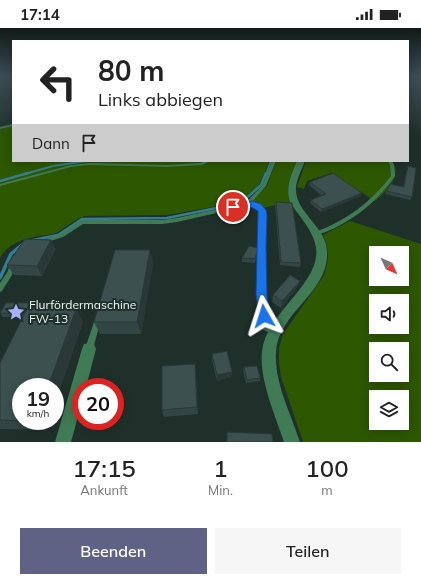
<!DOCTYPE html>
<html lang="de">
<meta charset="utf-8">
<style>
:root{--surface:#fff;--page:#f6f6f6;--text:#222;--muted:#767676;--accent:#5f6284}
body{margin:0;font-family:Mulish,sans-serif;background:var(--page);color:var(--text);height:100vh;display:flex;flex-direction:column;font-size:15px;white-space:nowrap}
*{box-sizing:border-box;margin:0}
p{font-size:13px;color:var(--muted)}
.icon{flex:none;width:22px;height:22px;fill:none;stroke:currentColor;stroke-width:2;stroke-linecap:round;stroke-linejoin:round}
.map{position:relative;height:414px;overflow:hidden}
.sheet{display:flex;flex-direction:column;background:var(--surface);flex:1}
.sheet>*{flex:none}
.guide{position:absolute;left:12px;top:12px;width:397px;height:122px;border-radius:0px;box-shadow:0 2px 10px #0003;background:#fff;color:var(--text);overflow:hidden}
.needle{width:26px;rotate:135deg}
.fabs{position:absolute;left:369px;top:218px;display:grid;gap:8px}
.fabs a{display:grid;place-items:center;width:40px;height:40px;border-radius:0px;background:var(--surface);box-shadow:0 2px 10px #0003;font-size:20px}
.speed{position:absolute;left:12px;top:350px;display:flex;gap:8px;font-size:20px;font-weight:700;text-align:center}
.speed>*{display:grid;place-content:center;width:52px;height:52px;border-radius:50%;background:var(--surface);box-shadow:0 2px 10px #0003;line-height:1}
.speed small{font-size:10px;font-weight:400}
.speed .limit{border:6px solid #d22;background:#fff;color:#111}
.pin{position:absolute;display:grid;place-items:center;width:34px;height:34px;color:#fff;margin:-17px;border:2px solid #fff;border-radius:50%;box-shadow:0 1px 4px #0007}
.me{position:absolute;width:44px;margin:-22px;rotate:354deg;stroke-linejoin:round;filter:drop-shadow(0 0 3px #0008)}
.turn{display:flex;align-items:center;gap:14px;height:84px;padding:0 20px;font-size:18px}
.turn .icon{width:52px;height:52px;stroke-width:2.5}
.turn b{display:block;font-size:28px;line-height:34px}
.then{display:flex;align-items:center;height:38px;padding:0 20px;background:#0003;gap:8px;font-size:15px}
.eta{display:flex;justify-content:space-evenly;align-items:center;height:68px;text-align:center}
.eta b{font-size:24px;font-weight:600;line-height:28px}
.primary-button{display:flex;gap:8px;margin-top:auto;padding:8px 20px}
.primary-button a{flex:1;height:46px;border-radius:0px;background:var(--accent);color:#fff;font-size:16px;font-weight:600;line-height:46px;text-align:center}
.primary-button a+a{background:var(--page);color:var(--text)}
.status{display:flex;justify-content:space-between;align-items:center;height:28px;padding:0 20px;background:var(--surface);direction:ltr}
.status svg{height:11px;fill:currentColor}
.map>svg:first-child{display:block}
.green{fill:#2d5700;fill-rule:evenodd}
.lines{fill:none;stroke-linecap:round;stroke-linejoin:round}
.stream-far2{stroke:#347e91;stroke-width:2}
.stream-far1{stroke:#347e91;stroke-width:2.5}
.stream{stroke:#347e91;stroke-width:3.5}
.lane{fill:#417b56;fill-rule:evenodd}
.street{fill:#417b56;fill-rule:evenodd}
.wall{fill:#344545}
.shaded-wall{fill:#2a3838}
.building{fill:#3c5050;stroke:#2a3838}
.route{fill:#1a73e8;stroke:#114b97}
.labels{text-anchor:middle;stroke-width:4;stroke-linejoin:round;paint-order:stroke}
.near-poi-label{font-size:12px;fill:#ecf7f3;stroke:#1f302b;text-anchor:start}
</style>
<div class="status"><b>17:14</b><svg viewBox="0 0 49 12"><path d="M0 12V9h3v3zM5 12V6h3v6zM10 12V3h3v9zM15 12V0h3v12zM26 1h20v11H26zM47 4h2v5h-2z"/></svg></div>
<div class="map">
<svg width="421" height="414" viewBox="0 0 421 414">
<rect width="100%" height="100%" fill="#1f302b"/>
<g class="green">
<path d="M13,98V133H270L259,157L240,174L168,187L85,188C72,193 68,198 58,204C53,207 45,207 39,208C25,210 7,216 0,230V101Z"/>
<path d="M276,133H297C290,151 284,159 291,178L275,177L263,180L251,173L267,158Z"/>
<path d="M306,133H392C403,148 386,164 375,173L331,145L307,153L304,161L297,159Z"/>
<path d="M350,193L421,216V414H303L281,349L279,334V320L283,306L323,249C329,234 330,222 323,207ZM376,225H402V251H376ZM376,273H402V299H376ZM376,321H402V347H376ZM376,369H402V395H376Z"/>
</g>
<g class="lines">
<g class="stream-far2">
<polyline points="25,146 53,138 86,133 196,133"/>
<polyline points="266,146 271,133"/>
</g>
<g class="stream-far1">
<polyline points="0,153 28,145"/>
<polyline points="33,212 58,207 82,191 167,190 241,175 261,157 266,145"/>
</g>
<polyline class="stream" points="0,250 11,226 24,215"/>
<g class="lane">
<polygon points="418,49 421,49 421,51"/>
<polygon points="13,96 13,98 0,101 0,99"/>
<polygon points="205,133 210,133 202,137 167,139 89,137 71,139 0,158 0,156 71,137 89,135 167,137 201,135"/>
<path d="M272,133H276L266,158L251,175C258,176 263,178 265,185C268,194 265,204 264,213C264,218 264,223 264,229C264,252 266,274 268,297L277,302L278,304L277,306L274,307L262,301L261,299L259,269L258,238V214L261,196V188L259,182L253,178H247L177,194L162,196H83L63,209L44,215L41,213L42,212L59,207L82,192H162L177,190L245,175L262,158Z"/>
<path d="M388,133H392L394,137L395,148C376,175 349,197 317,207L315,206L314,205L315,204C346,193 371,174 391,148L390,137Z"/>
<path d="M10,234H14C16,245 7,254 2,263L0,264V255L8,243Z"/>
<polygon points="98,288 100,289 101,291 93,321 92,324 89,325 86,324 85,321 95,291 96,289"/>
</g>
<g class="street">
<path d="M297,133H305C302,141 297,150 296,159C294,184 326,198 327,223C330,264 278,284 276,324C274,354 291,386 300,414H284C275,387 259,351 262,323C267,282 326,253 315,215C311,200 298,187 290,174C285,159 291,147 297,133Z"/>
<polygon points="89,315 94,316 96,321 86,359 81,359 81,377 71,414 55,414 82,321 84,316"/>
</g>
</g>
<g class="wall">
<polygon points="408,138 412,169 410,172 385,166 390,156 403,159 407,141"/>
<polygon points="310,154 361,168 321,184 310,175 311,172 322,168 309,157"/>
<polygon points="276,174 301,235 300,239 280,237 275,177"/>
<polygon points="258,220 255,235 242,234 242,230"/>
<polygon points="56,221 42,248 14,247 7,237"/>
<polygon points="150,222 153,235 141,306 100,306 94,294"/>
<polygon points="300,253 297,259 281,280 272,274 273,267"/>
<polygon points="30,275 32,278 31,281 76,281 83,294 55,375 55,359 21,359 21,393 49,393 46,402 0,401 0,335 23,289 3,289 0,285"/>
<polygon points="212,326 232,344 231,349 217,353 212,332"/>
<polygon points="195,336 198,386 164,389 162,382"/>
<polygon points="244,339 260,350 260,353 246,355 243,342"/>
</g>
<g class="shaded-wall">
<polygon points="362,165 361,168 321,184 322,181"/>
<polygon points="51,212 56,221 42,248 37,238"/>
<polygon points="150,222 153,235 141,306 137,294"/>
<polygon points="300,253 297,259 281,280 282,273"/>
<polygon points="30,275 32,278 27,289 25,286"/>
<polygon points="76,281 83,294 55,375 55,359 48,359"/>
<polygon points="232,344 231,349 217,353 217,347"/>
<polygon points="36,393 49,393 46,402"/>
</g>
<g class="building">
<polygon points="408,138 416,140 412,169 387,163 390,156 404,159"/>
<polygon points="333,145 362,165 322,181 311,172 326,166 310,154"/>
<polygon points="276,174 292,175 301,235 281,234"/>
<polygon points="25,211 51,212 37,238 7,237"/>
<polygon points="249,218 258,220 255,231 242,230"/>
<polygon points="115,222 150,222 137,294 94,294"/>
<polygon points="290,247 300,253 282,273 273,267"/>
<polygon points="6,275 30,275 24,286 0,285"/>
<polygon points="27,281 76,281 48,359 21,359 21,393 0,392 0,335"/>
<polygon points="227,323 232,344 217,347 212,326"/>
<polygon points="195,336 197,379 162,382 162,338"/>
<polygon points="257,338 260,350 247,352 244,339"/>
<polygon points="227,404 272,406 273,414 227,414"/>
</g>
<linearGradient id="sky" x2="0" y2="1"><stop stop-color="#111a18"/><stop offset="0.46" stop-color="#3c4e55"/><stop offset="1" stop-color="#3c4e55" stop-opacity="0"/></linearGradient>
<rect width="421" height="107" fill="url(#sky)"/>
<polygon class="route" points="252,173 261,176 266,182 267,187 266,218 267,267 270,288 268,291 264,293 260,291 256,267 258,183 251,179 233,182 228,179 233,177"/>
<defs>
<g id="sight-bare" transform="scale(1.38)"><path d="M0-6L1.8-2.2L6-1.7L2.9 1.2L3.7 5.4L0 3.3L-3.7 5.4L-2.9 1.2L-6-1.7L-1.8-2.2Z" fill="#aab0fb" stroke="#1f302b" stroke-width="2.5" paint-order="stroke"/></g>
</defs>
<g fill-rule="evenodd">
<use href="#sight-bare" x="16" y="284"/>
</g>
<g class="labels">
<g class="near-poi-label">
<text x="29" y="281">Flurfördermaschine<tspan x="29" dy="14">FW-13</tspan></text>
</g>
</g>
</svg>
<div class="fabs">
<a><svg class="needle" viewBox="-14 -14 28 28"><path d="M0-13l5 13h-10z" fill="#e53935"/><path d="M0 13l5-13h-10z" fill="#767676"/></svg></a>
<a><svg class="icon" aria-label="sound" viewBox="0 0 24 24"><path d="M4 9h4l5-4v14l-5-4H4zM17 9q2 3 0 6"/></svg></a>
<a><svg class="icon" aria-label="search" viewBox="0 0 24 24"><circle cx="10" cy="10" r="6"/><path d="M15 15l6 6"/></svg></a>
<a><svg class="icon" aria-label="layers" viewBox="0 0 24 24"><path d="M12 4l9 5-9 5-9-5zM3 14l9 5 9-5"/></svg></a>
</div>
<div class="speed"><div>19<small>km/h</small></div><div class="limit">20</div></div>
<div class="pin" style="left:233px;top:179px;background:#d93025"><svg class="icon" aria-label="arrive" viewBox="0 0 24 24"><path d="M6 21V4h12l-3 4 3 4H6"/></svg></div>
<svg class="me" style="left:264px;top:288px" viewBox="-20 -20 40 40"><path d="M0-17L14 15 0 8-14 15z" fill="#1a73e8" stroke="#fff" stroke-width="4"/></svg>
<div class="guide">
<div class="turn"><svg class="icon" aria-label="left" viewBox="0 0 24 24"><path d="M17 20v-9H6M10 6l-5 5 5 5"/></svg><div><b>80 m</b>Links abbiegen</div></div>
<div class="then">Dann<svg class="icon" aria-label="arrive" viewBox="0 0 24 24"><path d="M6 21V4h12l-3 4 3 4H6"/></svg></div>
</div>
</div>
<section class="sheet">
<div class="eta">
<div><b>17:15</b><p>Ankunft</p></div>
<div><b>1</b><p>Min.</p></div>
<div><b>100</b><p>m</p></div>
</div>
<div class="primary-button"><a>Beenden</a><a>Teilen</a></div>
</section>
